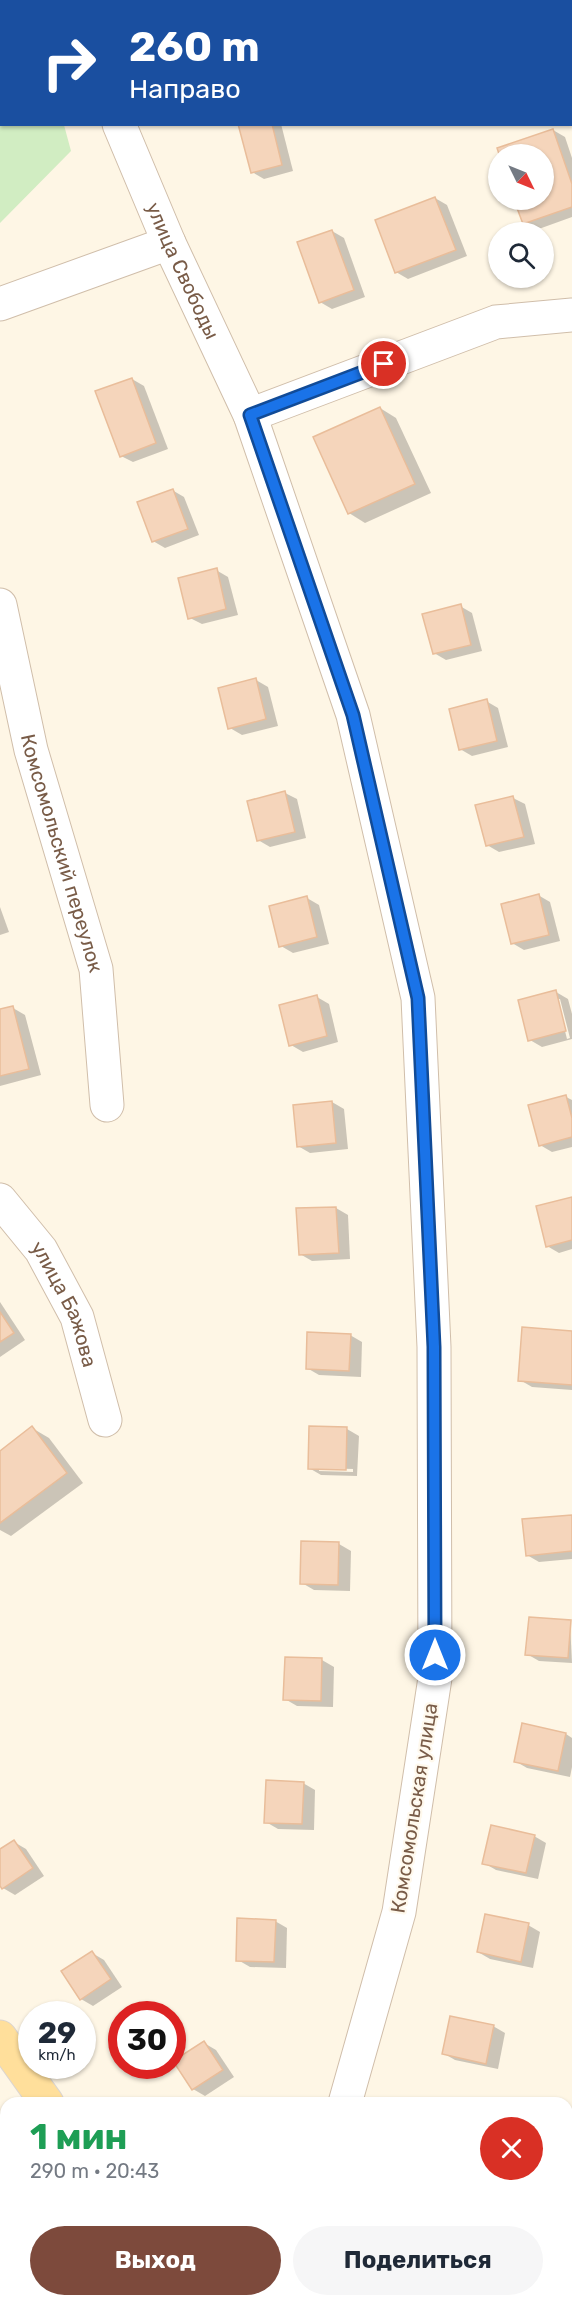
<!DOCTYPE html>
<html lang="ru">
<meta charset="utf-8">
<style>
:root{--surface:#fff;--page:#f6f6f7;--text:#1f2937;--muted:#747a83;--accent:#7d4a3c}
body{margin:0;font-family:Rubik,sans-serif;background:var(--page);color:var(--text);height:100vh;display:flex;flex-direction:column;font-size:22px;white-space:nowrap}
*{box-sizing:border-box;margin:0}
p{font-size:20px;color:var(--muted)}
.icon{flex:none;width:33px;height:33px;fill:none;stroke:currentColor;stroke-width:2;stroke-linecap:round;stroke-linejoin:round}
.map{position:relative;flex:1;overflow:hidden}
.panel{position:absolute;left:0px;top:2097px;width:573px;height:210px;display:flex;flex-direction:column;background:var(--surface);border-radius:18px 18px 0 0;box-shadow:0 2px 4px #0004}
.panel>*{flex:none}
.banner{position:absolute;left:0px;top:0px;width:573px;height:126px;box-shadow:0 2px 4px #0004;background:#1a4fa0;color:#fff;overflow:hidden}
.needle{width:39px;rotate:133deg}
.fabs{position:absolute;left:488px;top:144px;display:grid;gap:12px}
.fabs a{display:grid;place-items:center;width:66px;height:66px;border-radius:50%;background:var(--surface);box-shadow:0 2px 4px #0004;font-size:30px}
.speed{position:absolute;left:18px;top:2001px;display:flex;gap:12px;font-size:30px;font-weight:700;text-align:center}
.speed>*{display:grid;place-content:center;width:78px;height:78px;border-radius:50%;background:var(--surface);box-shadow:0 2px 4px #0004;line-height:1}
.speed small{font-size:15px;font-weight:400}
.speed .limit{border:9px solid #d22;background:#fff;color:#111}
.pin{position:absolute;display:grid;place-items:center;width:51px;height:51px;color:#fff;margin:-26px;border:3px solid #fff;border-radius:50%;box-shadow:0 2px 6px #0007}
.me{position:absolute;width:66px;margin:-33px;rotate:0deg;stroke-linejoin:round;filter:drop-shadow(0 0 4px #0008)}
.turn{display:flex;align-items:center;gap:21px;height:126px;padding:0 30px;font-size:27px}
.turn .icon{width:78px;height:78px;stroke-width:2.5}
.turn b{display:block;font-size:42px;line-height:51px}
.round{display:grid;place-items:center;flex:none;width:63px;height:63px;border-radius:32px;background:var(--page)}
.summary{display:flex;align-items:center;justify-content:space-between;height:102px;padding:0 30px}
h1{font-size:36px;font-weight:700;line-height:45px;color:#1e9e55}
.action{display:flex;gap:12px;margin-top:auto;padding:12px 30px}
.action a{flex:1;height:69px;border-radius:36px;background:var(--accent);color:#fff;font-size:24px;font-weight:700;line-height:69px;text-align:center}
.action a+a{background:var(--page);color:var(--text)}
.map>svg:first-child{display:block}
.green{fill:#d1edc2}
.shadow{fill:#0003;fill-rule:evenodd}
.building{fill:#f5d5bb;stroke:#e9bd9a;stroke-width:1.5}
.lines{fill:none;stroke-linecap:round;stroke-linejoin:round}
.minor-casing{stroke:#d0beaa;stroke-width:35}
.major-casing{stroke:#dcd5cf;stroke-width:35}
.minor{stroke:#fff;stroke-width:33}
.major{stroke:#ffdf9b;stroke-width:33}
.route-casing{stroke:#114b97;stroke-width:15}
.route{stroke:#1a73e8;stroke-width:10}
.labels{text-anchor:middle;stroke-width:4.5;stroke-linejoin:round;paint-order:stroke}
.street-label{font-size:20px;fill:#795c48;stroke:#fff9ed}
</style>
<div class="map">
<svg width="572" height="2307" viewBox="0 0 572 2307">
<rect width="100%" height="100%" fill="#fef6e5"/>
<polygon class="green" points="0,0 35,1 2,2 2,124 64,125 71,151 0,223"/>
<g class="shadow">
<polygon points="192,0 218,0 220,2 189,2"/>
<polygon points="243,124 281,124 293,171 264,179 252,172"/>
<polygon points="553,130 565,137 572,158 572,217 536,230 524,223 516,200 543,200 543,154 500,154 499,149"/>
<polygon points="435,198 447,205 467,256 408,279 396,272"/>
<polygon points="332,231 344,238 365,297 332,309 320,302"/>
<polygon points="132,379 144,386 168,449 133,462 121,456"/>
<polygon points="380,408 396,418 431,493 365,523 349,513"/>
<polygon points="172,490 184,497 199,535 165,548 153,541"/>
<polygon points="216,570 228,577 238,615 202,624 190,618"/>
<polygon points="460,606 472,613 482,651 446,660 434,653"/>
<polygon points="256,680 268,687 278,726 242,735 230,728"/>
<polygon points="486,701 498,708 508,747 472,756 460,749"/>
<polygon points="285,793 297,799 306,838 270,847 258,840"/>
<polygon points="513,798 525,804 535,844 499,852 487,845"/>
<polygon points="538,895 550,902 560,941 524,950 512,943"/>
<polygon points="307,898 319,905 329,944 293,953 281,946"/>
<polygon points="0,907 9,932 0,935"/>
<path d="M556,992L568,999L572,1014V1039L542,1047L530,1040ZM557,999H560L570,1038L567,1039Z"/>
<polygon points="317,997 329,1004 338,1042 303,1052 291,1045"/>
<polygon points="13,1008 25,1015 41,1075 0,1086 0,1011"/>
<polygon points="566,1097 572,1100 572,1147 552,1152 540,1145"/>
<polygon points="332,1102 344,1109 348,1149 310,1153 298,1146"/>
<polygon points="572,1198 572,1249 559,1253 547,1246"/>
<polygon points="336,1208 348,1215 350,1259 312,1261 300,1254"/>
<polygon points="0,1302 25,1340 0,1357"/>
<polygon points="572,1332 572,1390 532,1387 520,1380"/>
<polygon points="350,1335 362,1342 361,1377 319,1375 307,1368"/>
<polygon points="32,1428 49,1438 83,1483 11,1536 0,1530 0,1452"/>
<path d="M347,1429L359,1436L357,1476L321,1475L309,1468ZM319,1468L353,1469V1472L319,1471Z"/>
<polygon points="572,1517 572,1559 539,1562 527,1555"/>
<polygon points="303,1542 339,1544 351,1551 350,1591 314,1590 302,1583"/>
<polygon points="570,1622 572,1663 539,1661 527,1654"/>
<polygon points="286,1659 322,1660 334,1667 333,1707 297,1706 285,1699"/>
<polygon points="566,1734 572,1738 572,1767 570,1777 527,1768 515,1761"/>
<polygon points="303,1783 315,1790 314,1830 278,1829 266,1822"/>
<polygon points="534,1836 546,1843 538,1879 496,1870 484,1863"/>
<polygon points="14,1842 26,1849 44,1876 15,1895 3,1888 0,1883 0,1851"/>
<polygon points="275,1921 287,1928 286,1968 250,1967 238,1960"/>
<polygon points="528,1925 540,1932 533,1968 490,1959 478,1952"/>
<polygon points="92,1953 104,1960 122,1987 93,2006 81,1999"/>
<polygon points="493,2026 505,2033 498,2069 455,2060 443,2053"/>
<polygon points="204,2043 216,2050 234,2077 205,2096 193,2089"/>
<polygon points="0,2192 6,2199 6,2223 0,2228"/>
<polygon points="20,2301 57,2301 50,2307 25,2307"/>
<polygon points="382,2301 428,2301 427,2307 407,2307"/>
</g>
<g class="building">
<polygon points="238,124 272,124 282,165 251,173"/>
<polygon points="553,129 572,184 572,207 523,224 514,200 543,200 543,154 499,154 497,148"/>
<polygon points="435,197 456,250 395,273 375,220"/>
<polygon points="332,230 354,290 319,303 297,242"/>
<polygon points="132,378 156,443 120,457 95,391"/>
<polygon points="380,407 415,484 348,514 313,437"/>
<polygon points="173,489 188,529 152,542 137,502"/>
<polygon points="217,568 226,609 188,619 178,578"/>
<polygon points="461,604 471,645 433,654 422,614"/>
<polygon points="256,678 266,719 228,729 218,688"/>
<polygon points="487,699 497,741 459,750 449,709"/>
<polygon points="285,791 295,832 257,841 247,801"/>
<polygon points="513,796 524,837 486,846 475,805"/>
<polygon points="539,894 549,935 511,944 501,904"/>
<polygon points="307,896 317,937 279,947 269,906"/>
<polygon points="556,990 566,1031 528,1041 518,1000"/>
<polygon points="317,995 327,1036 289,1046 279,1005"/>
<polygon points="13,1006 29,1069 0,1076 0,1009"/>
<polygon points="566,1095 572,1118 572,1137 539,1146 528,1105"/>
<polygon points="332,1101 336,1143 297,1147 293,1105"/>
<polygon points="572,1197 572,1240 546,1247 536,1206"/>
<polygon points="336,1207 339,1253 299,1255 296,1208"/>
<polygon points="0,1312 14,1333 0,1342"/>
<polygon points="522,1327 572,1331 572,1385 518,1381"/>
<polygon points="307,1332 351,1334 349,1371 306,1369"/>
<polygon points="32,1426 67,1473 0,1523 0,1451"/>
<polygon points="309,1426 347,1427 346,1470 308,1469"/>
<polygon points="572,1515 572,1551 526,1556 522,1519"/>
<polygon points="301,1541 339,1542 338,1585 300,1584"/>
<polygon points="529,1617 571,1620 568,1658 525,1655"/>
<polygon points="285,1657 322,1658 321,1701 283,1700"/>
<polygon points="522,1723 566,1733 558,1771 514,1762"/>
<polygon points="266,1780 304,1782 302,1824 264,1823"/>
<polygon points="491,1825 535,1835 526,1873 482,1864"/>
<polygon points="14,1840 33,1868 2,1889 0,1886 0,1849"/>
<polygon points="485,1914 529,1923 521,1962 477,1952"/>
<polygon points="237,1918 276,1920 274,1962 236,1961"/>
<polygon points="92,1951 111,1979 80,2000 61,1971"/>
<polygon points="450,2016 494,2025 486,2064 442,2054"/>
<polygon points="204,2041 223,2070 192,2090 173,2061"/>
</g>
<g class="lines">
<g class="minor-casing">
<g id="minor">
<polyline points="71,0 71,2"/>
<path id="s1" d="M119,124L169,243L250,415L353,715L418,998L434,1347L435,1678L399,1912L345,2103"/>
<polyline points="0,304 169,243"/>
<polyline points="250,415 496,322 572,315"/>
<path id="s2" d="M0,605L31,750L96,969L107,1105"/>
<path id="s3" d="M0,1200L41,1250L77,1317L105,1420"/>
<polyline points="282,2307 286,2301"/>
</g>
</g>
<g class="major-casing">
<g id="major">
<polyline points="0,2037 47,2103"/>
<polyline points="188,2301 193,2307"/>
</g>
</g>
<use href="#minor" class="minor"/>
<use href="#major" class="major"/>
</g>
<g class="lines">
<g class="route-casing">
<polyline id="route" points="384,364 250,415 353,715 418,998 434,1347 435,1655"/>
</g>
<use href="#route" class="route"/>
</g>
<g class="labels">
<g class="street-label">
<text dy="7" stroke="none"><textPath href="#s1" startOffset="160">улица Свободы</textPath></text>
<text dy="7" stroke="none"><textPath href="#s2" startOffset="256">Комсомольский переулок</textPath></text>
<text dy="7" stroke="none"><textPath href="#s3" startOffset="124">улица Бажова</textPath></text>
<text transform="translate(414 1808) rotate(-81)" y="7">Комсомольская улица</text>
</g>
</g>
</svg>
<div class="fabs">
<a><svg class="needle" viewBox="-14 -14 28 28"><path d="M0-13l5 13h-10z" fill="#e53935"/><path d="M0 13l5-13h-10z" fill="#747a83"/></svg></a>
<a><svg class="icon" aria-label="search" viewBox="0 0 24 24"><circle cx="10" cy="10" r="6"/><path d="M15 15l6 6"/></svg></a>
</div>
<div class="speed"><div>29<small>km/h</small></div><div class="limit">30</div></div>
<div class="pin" style="left:384px;top:364px;background:#d93025"><svg class="icon" aria-label="arrive" viewBox="0 0 24 24"><path d="M6 21V4h12l-3 4 3 4H6"/></svg></div>
<svg class="me" style="left:435px;top:1655px" viewBox="-20 -20 40 40"><circle r="17" fill="#1a73e8" stroke="#fff" stroke-width="3"/><path d="M0-11L8 9 0 5-8 9z" fill="#fff"/></svg>
<div class="banner">
<div class="turn"><svg class="icon" aria-label="right" viewBox="0 0 24 24"><path d="M7 20v-9h11M14 6l5 5-5 5"/></svg><div><b>260 m</b>Направо</div></div>
</div>
<section class="panel">
<div class="summary"><div><h1>1 мин</h1><p>290 m · 20:43</p></div><a class="round" style="background:#d93025;color:#fff"><svg class="icon" aria-label="close" viewBox="0 0 24 24"><path d="M6 6l12 12M18 6L6 18"/></svg></a></div>
<div class="action"><a>Выход</a><a>Поделиться</a></div>
</section>
</div>
